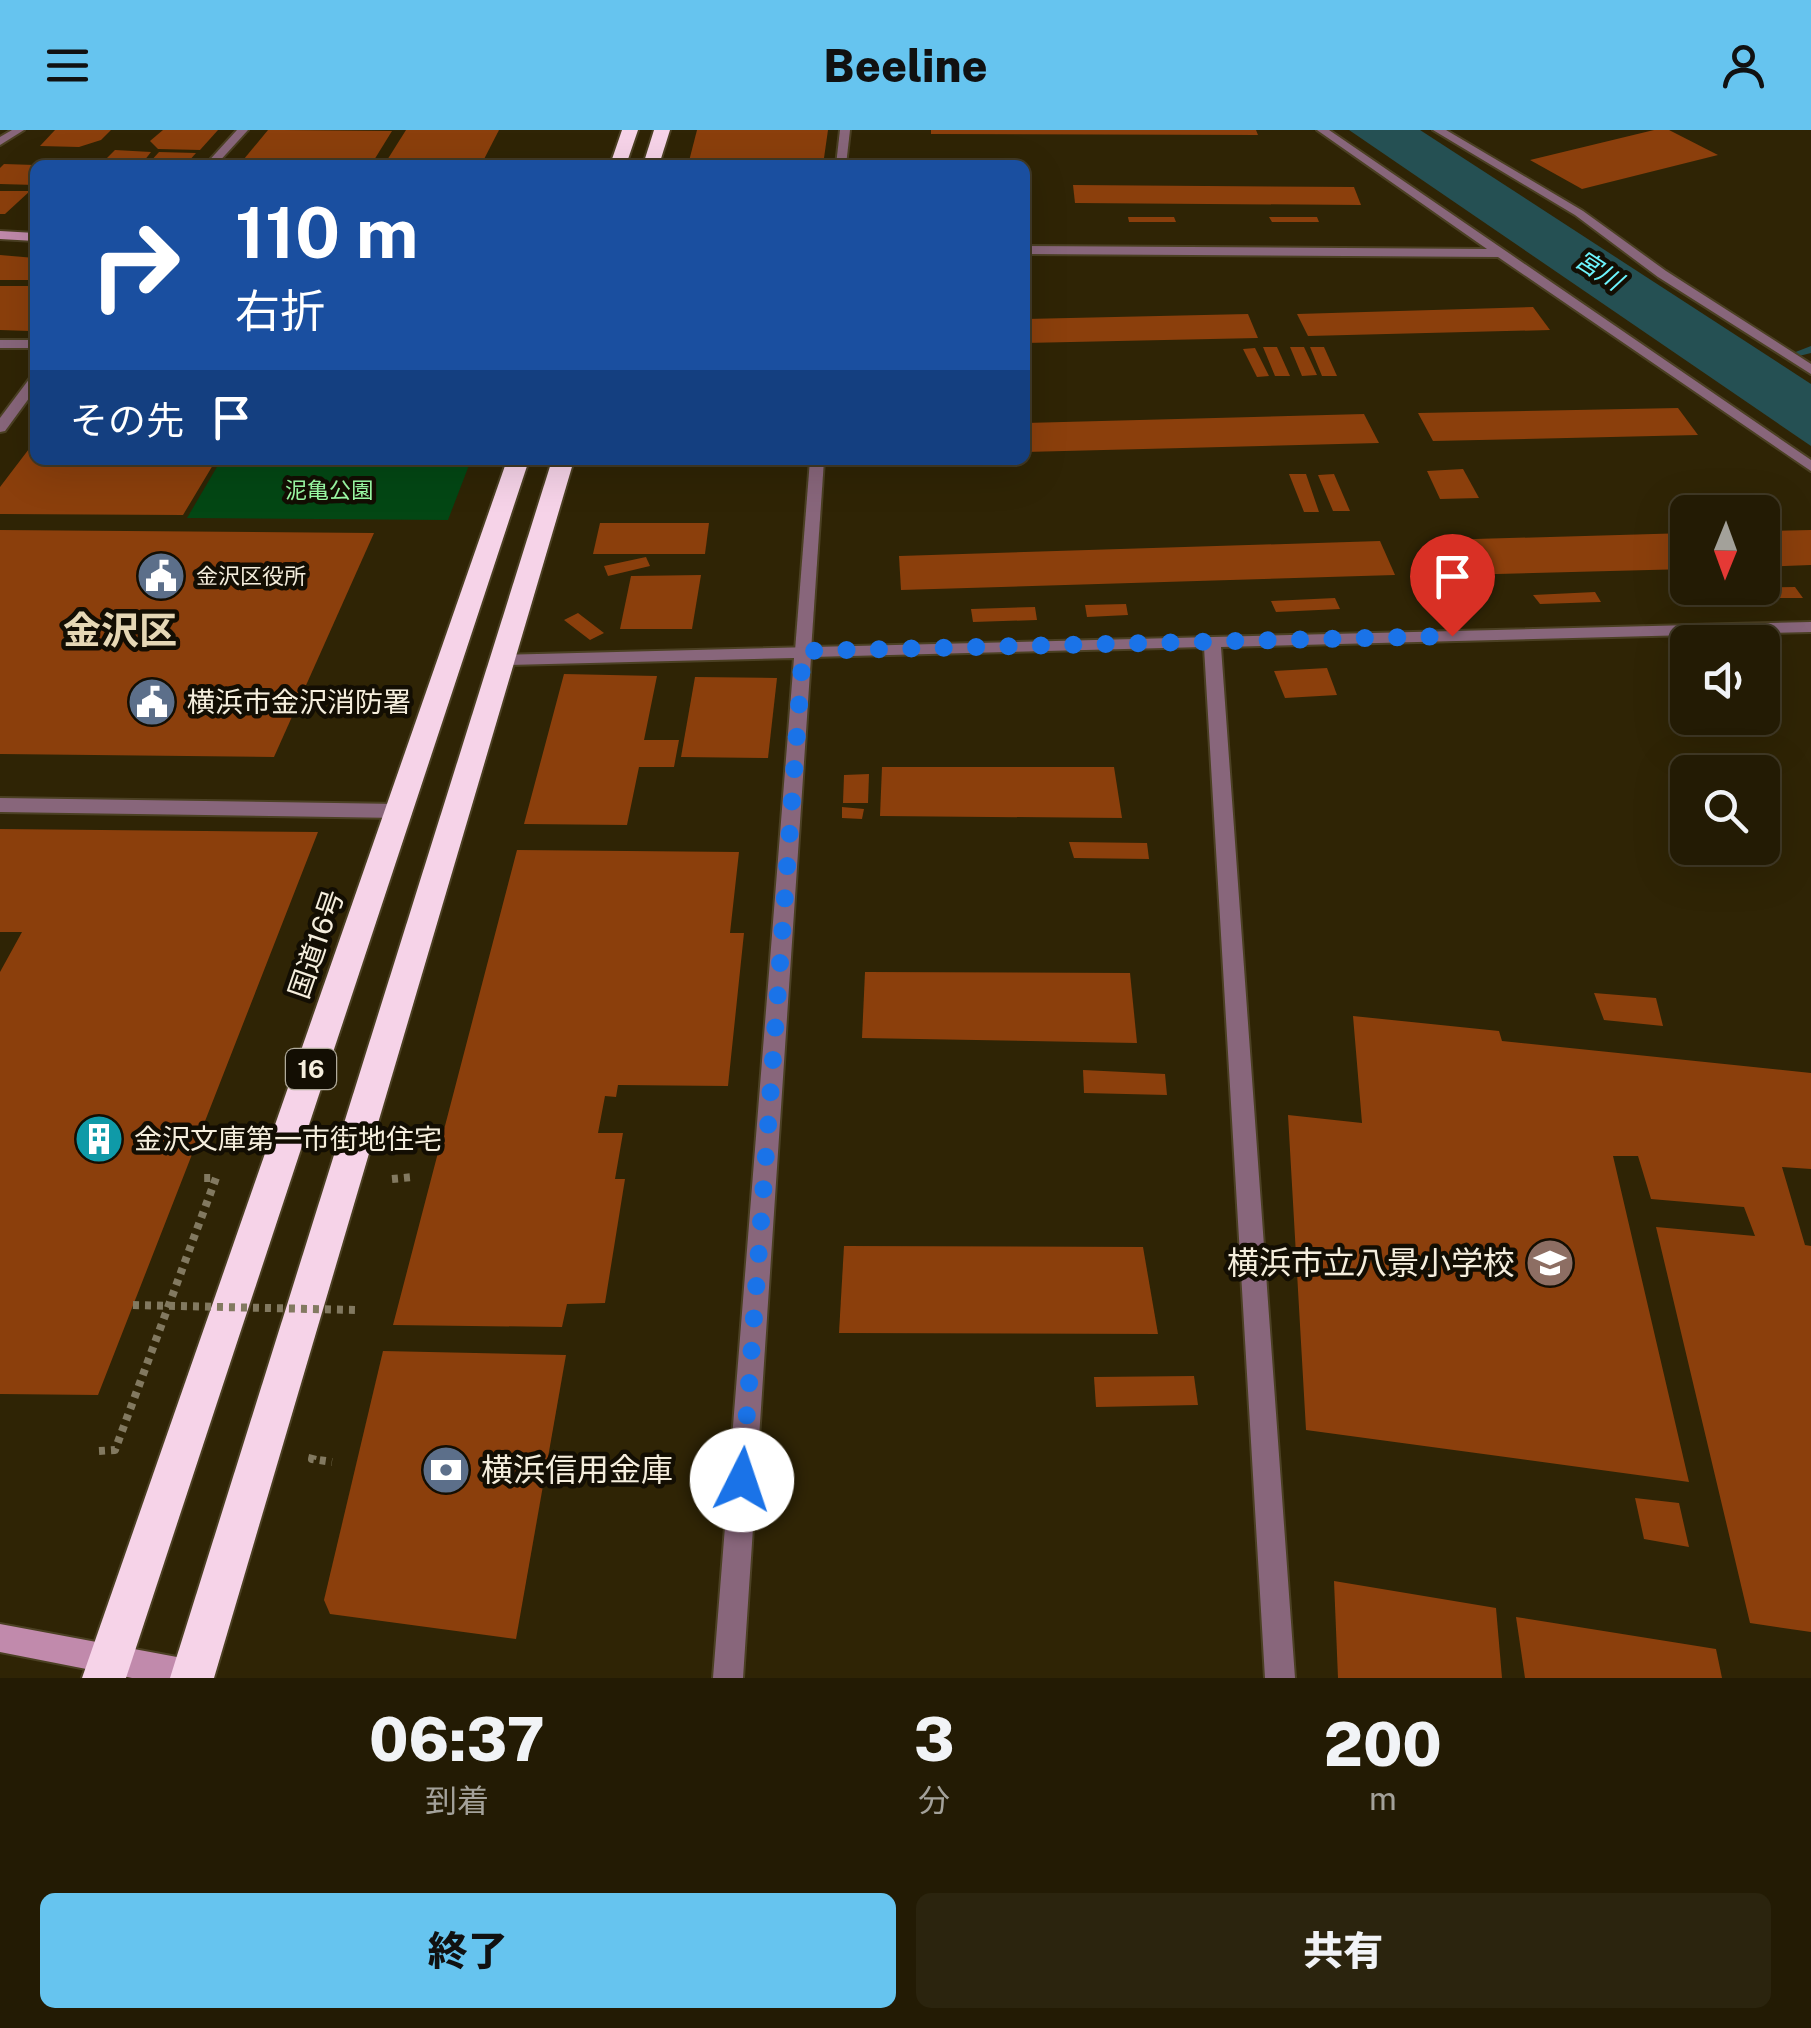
<!DOCTYPE html>
<html lang="ja">
<meta charset="utf-8">
<style>
:root{--surface:#231b04;--page:#2b240e;--text:#f1f3f6;--muted:#a3a19a;--line:#403926;--accent:#66c4ef}
body{margin:0;font-family:"Public Sans","Noto Sans JP",sans-serif;background:var(--page);color:var(--text);height:100vh;display:flex;flex-direction:column;font-size:38px;white-space:nowrap}
*{box-sizing:border-box;margin:0}
p{font-size:32px;color:var(--muted)}
.icon{flex:none;width:55px;height:55px;fill:none;stroke:currentColor;stroke-width:2;stroke-linecap:round;stroke-linejoin:round}
.map{position:relative;height:1548px;overflow:hidden}
.drawer{display:flex;flex-direction:column;background:var(--surface);flex:1}
.drawer>*{flex:none}
.hud{position:absolute;left:30px;top:30px;width:1000px;height:305px;border-radius:15px;box-shadow:0 10px 40px #0002,0 0 0 2px var(--line);background:#1a4fa0;color:#fff;overflow:hidden}
.needle{width:65px;rotate:181deg}
.buttons{position:absolute;left:1670px;top:365px;display:grid;gap:20px}
.buttons a{display:grid;place-items:center;width:110px;height:110px;border-radius:15px;background:var(--surface);box-shadow:0 10px 40px #0002,0 0 0 2px var(--line);font-size:50px}
.pin{position:absolute;display:grid;place-items:center;width:85px;height:85px;color:#fff;margin:-102px -42px;border-radius:50% 50% 50% 0;rotate:-45deg;box-shadow:0 0 10px #0007}
.pin .icon{rotate:45deg}
.me{position:absolute;width:110px;margin:-55px;rotate:4deg;stroke-linejoin:round;filter:drop-shadow(0 0 8px #0008)}
.turn{display:flex;align-items:center;gap:35px;height:210px;padding:0 40px;font-size:45px}
.turn .icon{width:130px;height:130px;stroke-width:2.5}
.turn b{display:block;font-size:70px;line-height:85px}
.then{display:flex;align-items:center;height:95px;padding:0 40px;background:#0003;gap:20px;font-size:38px}
.eta{display:flex;justify-content:space-evenly;align-items:center;height:170px;text-align:center}
.eta b{font-size:60px;font-weight:800;line-height:70px}
.cta{display:flex;gap:20px;margin-top:auto;padding:20px 40px}
.cta a{flex:1;height:115px;border-radius:15px;background:var(--accent);color:#111;font-size:40px;font-weight:800;line-height:115px;text-align:center}
.cta a+a{background:var(--page);color:var(--text)}
header{display:flex;justify-content:space-between;align-items:center;height:130px;padding:0 40px;background:var(--accent);color:#111;font-size:45px;font-weight:800}
.map>svg:first-child{display:block}
.green{fill:#034714}
.water{fill:#255053}
.lines{fill:none;stroke-linecap:round;stroke-linejoin:round}
.stream{fill:#255053;fill-rule:evenodd}
.building{fill:#8b3f0c}
.lane-casing{stroke:#4b4023;stroke-width:4}
.street-casing{stroke:#4b4023;stroke-width:4}
.secondary-casing{stroke:#4b4023;stroke-width:4}
.highway-casing{stroke:#4b4023;stroke-width:4}
.path{stroke:#827960;stroke-width:8;stroke-dasharray:6 6;stroke-linecap:butt}
.lane{fill:#88667b;fill-rule:evenodd}
.street{fill:#88667b;fill-rule:evenodd}
.secondary{fill:#c18aac;fill-rule:evenodd}
.highway{fill:#f6d3e8;fill-rule:evenodd}
.path-bridge{stroke:#827960;stroke-width:8;stroke-dasharray:6 6;stroke-linecap:butt}
.route{stroke:#1a73e8;stroke-width:18;stroke-dasharray:0 32.4}
.labels{text-anchor:middle;stroke-width:9;stroke-linejoin:round;paint-order:stroke}
.far-park-label{font-size:22px;fill:#9dfda6;stroke:#130e03}
.far-poi-label{font-size:22px;fill:#f5eedd;stroke:#130e03;text-anchor:start}
.far-water-label{font-size:25px;font-style:italic;fill:#6df5fe;stroke:#130e03}
.shield{fill:#130e03;stroke:#b1ab9c;stroke-width:2.5}
.shield-label{font-size:25px;font-weight:bold;fill:#f5eedd}
.poi-label{font-size:28px;fill:#f5eedd;stroke:#130e03;text-anchor:start}
.street-label{font-size:28px;fill:#f5eedd;stroke:#130e03}
.near-poi-label{font-size:32px;fill:#f5eedd;stroke:#130e03;text-anchor:end}
.district-label{font-size:38px;font-weight:bold;fill:#e5d7b5;stroke:#130e03}
</style>
<header><svg class="icon" aria-label="menu" viewBox="0 0 24 24"><path d="M4 6h16M4 12h16M4 18h16"/></svg>Beeline<svg class="icon" aria-label="person" viewBox="0 0 24 24"><circle cx="12" cy="8" r="4"/><path d="M4 21q1-7 8-7t8 7"/></svg></header>
<div class="map">
<svg width="1811" height="1548" viewBox="0 0 1811 1548">
<rect width="100%" height="100%" fill="#2f2405"/>
<polygon class="green" points="221,330 471,330 448,390 187,388"/>
<polygon class="water" points="1349,0 1420,0 1811,254 1811,316"/>
<g class="lines">
<polygon class="stream" points="1811,216 1811,223 1799,226 1793,223"/>
</g>
<g class="building">
<polygon points="55,0 111,0 101,10 79,17 40,16"/>
<polygon points="163,0 218,0 200,20 158,19 150,11"/>
<polygon points="268,0 285,0 392,1 371,35 239,35"/>
<polygon points="406,0 499,0 481,35 384,35"/>
<polygon points="697,0 828,0 823,35 688,35"/>
<polygon points="931,0 1256,0 1258,5 931,4"/>
<polygon points="1654,0 1669,0 1718,25 1582,59 1530,30"/>
<polygon points="115,20 151,22 144,31 105,30"/>
<polygon points="159,22 196,23 188,32 150,32"/>
<polygon points="4,34 35,35 35,55 0,54 0,38"/>
<polygon points="1073,55 1354,57 1361,75 1075,73"/>
<polygon points="0,61 30,61 5,84 0,84"/>
<polygon points="1128,87 1174,87 1176,92 1129,92"/>
<polygon points="1269,87 1317,87 1319,92 1272,92"/>
<polygon points="0,125 35,128 35,150 0,150"/>
<polygon points="0,156 35,156 35,195 30,201 0,200"/>
<polygon points="1533,177 1550,200 1308,206 1297,184"/>
<polygon points="1248,184 1258,208 1025,213 1025,189"/>
<polygon points="1263,217 1277,217 1290,246 1275,246"/>
<polygon points="1290,217 1304,217 1317,245 1302,246"/>
<polygon points="1310,217 1324,217 1337,246 1322,246"/>
<polygon points="1255,218 1269,246 1257,247 1243,219"/>
<polygon points="1678,278 1698,305 1433,311 1418,283"/>
<polygon points="1364,284 1379,313 1025,322 1025,293"/>
<polygon points="35,311 35,330 216,330 183,385 0,384 0,357"/>
<polygon points="1463,339 1479,368 1440,369 1427,341"/>
<polygon points="1289,344 1306,344 1319,382 1304,382"/>
<polygon points="1334,344 1350,381 1333,381 1318,345"/>
<polygon points="600,393 709,393 705,424 593,424"/>
<polygon points="0,400 374,403 274,627 0,624"/>
<polygon points="1811,400 1811,435 1762,437 1762,401"/>
<polygon points="1688,403 1688,439 1458,445 1440,410"/>
<polygon points="1380,411 1395,445 901,460 899,426"/>
<polygon points="646,427 650,436 608,446 604,436"/>
<polygon points="701,445 692,499 620,499 631,446"/>
<polygon points="1795,457 1803,468 1736,468 1730,458"/>
<polygon points="1595,462 1601,472 1540,474 1533,465"/>
<polygon points="1335,468 1340,479 1276,482 1271,471"/>
<polygon points="1126,474 1128,485 1087,487 1085,475"/>
<polygon points="1035,477 1037,490 973,492 971,479"/>
<polygon points="578,483 604,503 590,510 564,490"/>
<polygon points="1327,538 1337,565 1285,568 1274,541"/>
<polygon points="564,544 657,546 644,610 679,610 674,637 639,637 627,695 524,694"/>
<polygon points="695,547 777,548 768,628 681,627"/>
<polygon points="882,637 1114,637 1122,688 880,686"/>
<polygon points="869,644 868,673 843,673 844,645"/>
<polygon points="842,677 864,679 862,689 842,688"/>
<polygon points="0,699 318,702 98,1265 0,1264 0,842 22,802 0,802"/>
<polygon points="1069,712 1147,713 1149,729 1074,728"/>
<polygon points="517,720 739,722 730,803 744,803 728,956 618,955 616,967 605,966 598,1003 623,1003 615,1049 625,1049 605,1173 567,1174 562,1197 393,1195"/>
<polygon points="865,842 1130,843 1137,913 862,908"/>
<polygon points="1594,863 1656,868 1663,896 1604,890"/>
<polygon points="1353,886 1499,901 1502,911 1811,943 1811,1039 1782,1037 1805,1115 1811,1116 1811,1502 1750,1493 1656,1097 1755,1106 1744,1077 1651,1069 1638,1026 1613,1026 1689,1352 1306,1300 1288,985 1362,993"/>
<polygon points="1083,940 1165,944 1167,965 1084,963"/>
<polygon points="844,1116 1143,1117 1158,1204 839,1203"/>
<polygon points="383,1221 566,1225 516,1509 330,1484 324,1470"/>
<polygon points="1194,1246 1198,1275 1096,1277 1094,1247"/>
<polygon points="1635,1368 1679,1373 1689,1417 1644,1409"/>
<polygon points="1334,1451 1496,1478 1502,1548 1338,1548"/>
<polygon points="1516,1487 1716,1519 1722,1548 1525,1548"/>
</g>
<g class="lines">
<g class="lane-casing">
<g id="lane">
<polygon points="840,0 850,0 846,35 836,35"/>
<polygon points="1317,0 1329,0 1811,330 1811,341 1498,127 1025,124 1025,116 1487,119"/>
<polygon points="810,330 824,330 811,521 803,527 795,521"/>
</g>
</g>
<g class="street-casing">
<g id="street">
<polygon points="12,0 24,0 0,15 0,7"/>
<polygon points="237,0 248,0 216,35 205,35"/>
<polygon points="1433,0 1446,0 1583,81 1666,141 1811,234 1811,244 1658,147 1575,85"/>
<rect x="0" y="210" width="35" height="8"/>
<polygon points="35,247 35,260 5,301 0,302 0,288 30,248"/>
<polygon points="1811,492 1811,502 1221,517 1295,1548 1265,1548 1204,517 811,527 743,1548 713,1548 794,528 504,535 498,533 498,525"/>
<polygon points="0,668 399,674 408,681 399,688 0,682"/>
</g>
</g>
<g class="secondary-casing">
<g id="secondary">
<polygon points="0,101 35,103 35,111 0,109"/>
<polygon points="0,1494 193,1530 203,1535 208,1545 206,1548 132,1548 0,1522"/>
</g>
</g>
<g class="highway-casing">
<g id="highway">
<polygon points="622,0 638,0 626,35 610,35"/>
<polygon points="654,0 670,0 659,35 643,35"/>
<polygon points="507,330 529,330 126,1548 82,1548"/>
<polygon points="552,330 574,330 214,1548 170,1548"/>
</g>
</g>
<g class="path">
<polyline points="392,1049 413,1047"/>
<polyline points="99,1321 115,1320 216,1048 204,1048"/>
<polyline points="313,1325 312,1329 332,1332"/>
</g>
<use href="#lane" class="lane"/>
<use href="#street" class="street"/>
<use href="#secondary" class="secondary"/>
<use href="#highway" class="highway"/>
<polyline class="path-bridge" points="133,1175 357,1180"/>
</g>
<g class="lines">
<polyline class="route" points="742,1350 803,521 1452,506"/>
</g>
<defs>
<g id="civic-disc" transform="scale(2.5)"><circle r="9.5" fill="#5c6f8a" stroke="#130e03"/><path d="M-.6-6.5H3V-4.5H.6V-3L4-1V1h2V6H-6V1h2V-1L-.6-3ZM-1.2 2.5V6h2.4V2.5Z" fill="#fff"/></g>
<g id="building-disc" transform="scale(2.5)"><circle r="9.5" fill="#0f9aa8" stroke="#130e03"/><path d="M-4-6H4V6H1V3H-1V6H-4ZM-2.5-4.3h1.7v1.8h-1.7ZM.8-4.3h1.7v1.8H.8ZM-2.5-1h1.7V.8h-1.7ZM.8-1h1.7V.8H.8Z" fill="#fff"/></g>
<g id="school-disc" transform="scale(2.5)"><circle r="9.5" fill="#8d6e63" stroke="#130e03"/><path d="M0-5L7-2L0 1L-7-2ZM-4 1L0 2.5L4 1V4Q0 6-4 4Z" fill="#fff"/></g>
<g id="bank-disc" transform="scale(2.5)"><circle r="9.5" fill="#5c6f8a" stroke="#130e03"/><path d="M-6-4H6V4H-6ZM0-2.3a2.3 2.3 0 1 0 0 4.6a2.3 2.3 0 1 0 0-4.6Z" fill="#fff"/></g>
</defs>
<g fill-rule="evenodd">
<use href="#civic-disc" x="161" y="446"/>
<use href="#civic-disc" x="152" y="572"/>
<use href="#building-disc" x="99" y="1009"/>
<use href="#school-disc" x="1550" y="1133"/>
<use href="#bank-disc" x="446" y="1340"/>
</g>
<g class="labels">
<g class="far-park-label">
<text x="329" y="368">泥亀公園</text>
</g>
<g class="far-poi-label">
<text x="196" y="454">金沢区役所</text>
</g>
<g class="far-water-label">
<text transform="translate(1599 140) rotate(33)" y="9">宮川</text>
</g>
<rect class="shield" x="286" y="919" width="50" height="40" rx="8"/>
<g class="shield-label">
<text x="311" y="948">16</text>
</g>
<g class="poi-label">
<text x="187" y="582">横浜市金沢消防署</text>
<text x="134" y="1019">金沢文庫第一市街地住宅</text>
</g>
<g class="street-label">
<text transform="translate(316 814) rotate(-71)" y="10">国道16号</text>
</g>
<g class="near-poi-label">
<text x="1515" y="1144">横浜市立八景小学校</text>
<text x="481" y="1351" text-anchor="start">横浜信用金庫</text>
</g>
<g class="district-label">
<text x="120" y="514">金沢区</text>
</g>
</g>
</svg>
<div class="buttons">
<a><svg class="needle" viewBox="-14 -14 28 28"><path d="M0-13l5 13h-10z" fill="#e53935"/><path d="M0 13l5-13h-10z" fill="#a3a19a"/></svg></a>
<a><svg class="icon" aria-label="sound" viewBox="0 0 24 24"><path d="M4 9h4l5-4v14l-5-4H4zM17 9q2 3 0 6"/></svg></a>
<a><svg class="icon" aria-label="search" viewBox="0 0 24 24"><circle cx="10" cy="10" r="6"/><path d="M15 15l6 6"/></svg></a>
</div>
<div class="pin" style="left:1452px;top:506px;background:#d93025"><svg class="icon" aria-label="arrive" viewBox="0 0 24 24"><path d="M6 21V4h12l-3 4 3 4H6"/></svg></div>
<svg class="me" style="left:742px;top:1350px" viewBox="-20 -20 40 40"><circle r="19" fill="#fff"/><path d="M0-13L10 11 0 6-10 11z" fill="#1a73e8"/></svg>
<div class="hud">
<div class="turn"><svg class="icon" aria-label="right" viewBox="0 0 24 24"><path d="M7 20v-9h11M14 6l5 5-5 5"/></svg><div><b>110 m</b>右折</div></div>
<div class="then">その先<svg class="icon" aria-label="arrive" viewBox="0 0 24 24"><path d="M6 21V4h12l-3 4 3 4H6"/></svg></div>
</div>
</div>
<section class="drawer">
<div class="eta">
<div><b>06:37</b><p>到着</p></div>
<div><b>3</b><p>分</p></div>
<div><b>200</b><p>m</p></div>
</div>
<div class="cta"><a>終了</a><a>共有</a></div>
</section>
